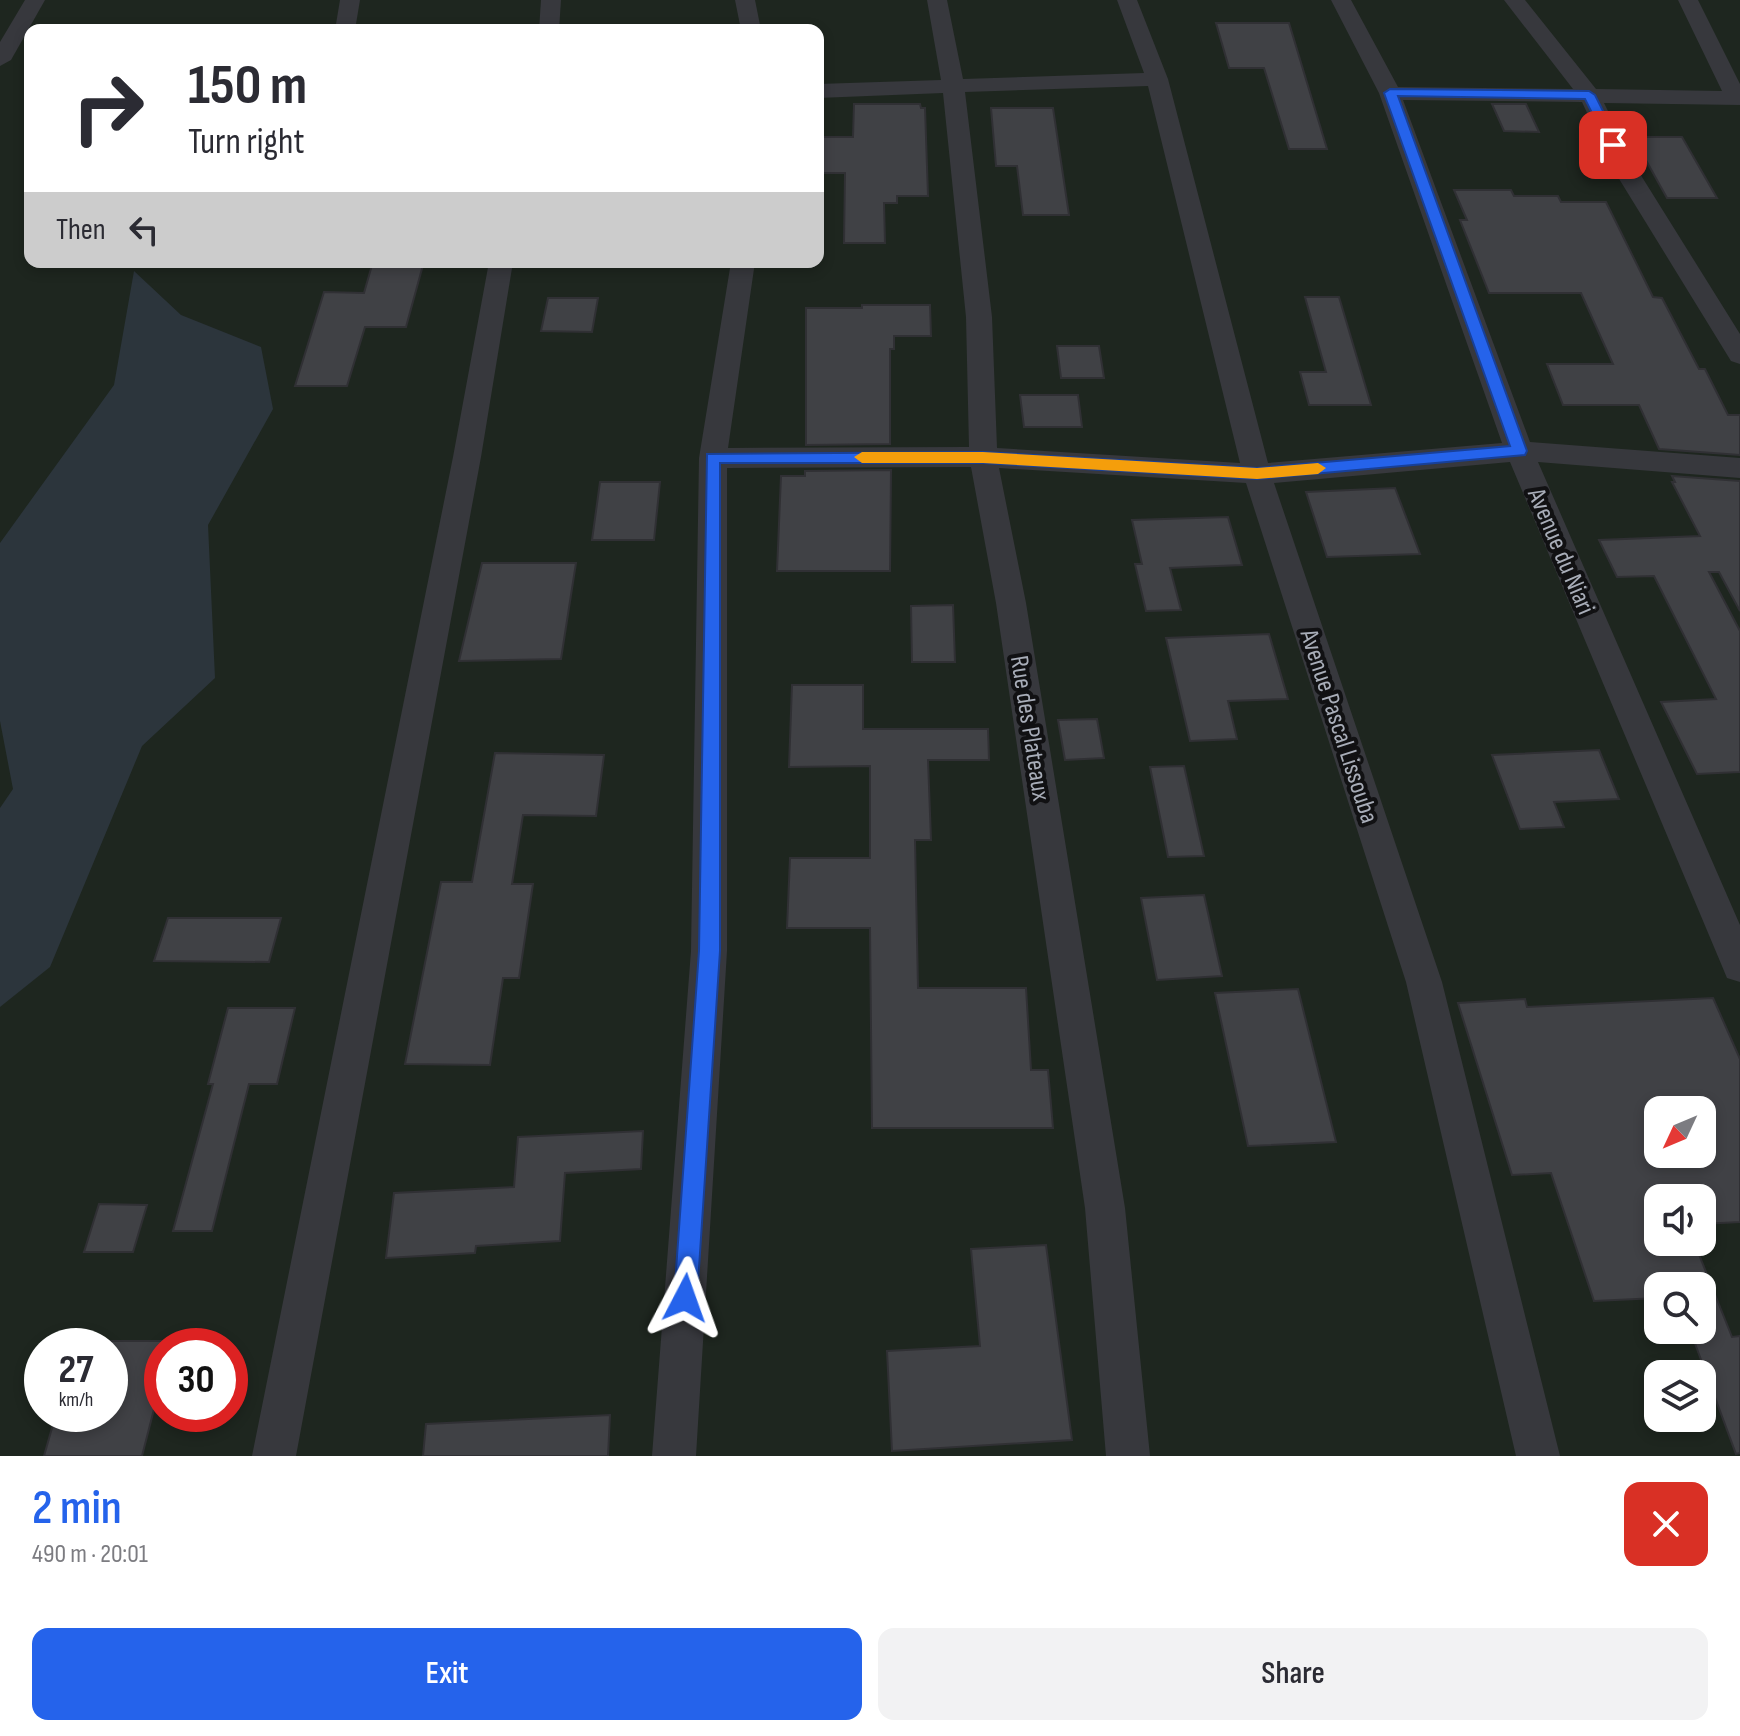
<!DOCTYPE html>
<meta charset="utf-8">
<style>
:root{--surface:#fff;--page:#f2f2f3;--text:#2b2b33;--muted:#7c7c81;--accent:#2563eb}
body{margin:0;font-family:"Sofia Sans Condensed",sans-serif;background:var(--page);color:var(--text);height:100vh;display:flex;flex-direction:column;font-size:30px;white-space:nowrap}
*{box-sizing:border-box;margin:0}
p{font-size:26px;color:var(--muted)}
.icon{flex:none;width:44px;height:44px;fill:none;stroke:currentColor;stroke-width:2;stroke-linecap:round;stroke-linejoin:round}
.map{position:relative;height:1456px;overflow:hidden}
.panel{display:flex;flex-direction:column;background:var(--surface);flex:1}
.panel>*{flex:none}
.guide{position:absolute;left:24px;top:24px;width:800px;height:244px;border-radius:16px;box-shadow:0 4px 12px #0003;background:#fff;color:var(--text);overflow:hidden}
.needle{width:52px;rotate:226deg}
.tools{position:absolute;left:1644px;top:1096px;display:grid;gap:16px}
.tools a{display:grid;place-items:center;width:72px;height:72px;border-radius:16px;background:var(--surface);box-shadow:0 4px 12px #0003;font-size:40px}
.speed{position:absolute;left:24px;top:1328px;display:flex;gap:16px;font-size:40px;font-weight:700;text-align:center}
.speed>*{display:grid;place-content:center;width:104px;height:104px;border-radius:50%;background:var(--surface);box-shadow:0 4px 12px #0003;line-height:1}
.speed small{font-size:20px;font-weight:400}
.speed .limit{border:12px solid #d22;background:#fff;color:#111}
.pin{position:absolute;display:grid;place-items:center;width:68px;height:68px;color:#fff;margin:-34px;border-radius:16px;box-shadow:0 4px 12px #0006}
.me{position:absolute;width:88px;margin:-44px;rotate:4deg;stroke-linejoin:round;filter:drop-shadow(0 0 6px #0008)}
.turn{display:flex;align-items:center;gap:28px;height:168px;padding:0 32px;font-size:36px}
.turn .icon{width:104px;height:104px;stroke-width:2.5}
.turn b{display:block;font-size:56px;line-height:68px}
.then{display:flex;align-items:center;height:76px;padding:0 32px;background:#0003;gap:16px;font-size:30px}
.round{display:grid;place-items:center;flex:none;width:84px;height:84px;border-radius:16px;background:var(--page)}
.overview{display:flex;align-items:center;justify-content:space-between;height:136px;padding:0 32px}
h1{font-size:48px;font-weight:600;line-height:60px;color:var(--accent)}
.action{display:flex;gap:16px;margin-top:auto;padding:16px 32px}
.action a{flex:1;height:92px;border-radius:16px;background:var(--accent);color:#fff;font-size:32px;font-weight:600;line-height:92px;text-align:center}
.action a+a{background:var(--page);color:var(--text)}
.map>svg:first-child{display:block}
.green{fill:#1e261f;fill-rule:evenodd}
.water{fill:#2c353c}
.building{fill:#404145;stroke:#303034;stroke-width:2;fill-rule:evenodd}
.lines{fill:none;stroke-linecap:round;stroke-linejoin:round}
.street{fill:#37383d;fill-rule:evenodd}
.route{fill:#2563eb;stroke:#184099;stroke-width:2}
.slow{fill:#f59e0b}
.labels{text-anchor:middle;stroke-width:8;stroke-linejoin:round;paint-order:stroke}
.street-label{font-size:26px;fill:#a8adb8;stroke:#111113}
</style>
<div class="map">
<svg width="1740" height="1456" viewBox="0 0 1740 1456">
<rect width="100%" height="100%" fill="#161618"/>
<path class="green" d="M0,0H1740V1456H0ZM30,30H818V262H30ZM1658,1110H1702V1154H1658ZM1658,1198H1702V1242H1658ZM1658,1286H1702V1330H1658ZM42,1346H110V1414H42ZM162,1346H230V1414H162ZM1658,1374H1702V1418H1658Z"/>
<polygon class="water" points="134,271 181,315 261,347 273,409 208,525 215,678 142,746 50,967 0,1007 0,808 13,789 0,721 0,543 114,385"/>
<g class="building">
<polygon points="1216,23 1289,23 1327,149 1289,149 1264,68 1229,68"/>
<polygon points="854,104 920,104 921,108 925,108 928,196 897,196 897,203 884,203 885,243 844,243 845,173 818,173 818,137 853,137"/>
<polygon points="1492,104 1526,104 1539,132 1504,131"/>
<polygon points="991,108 1053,108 1069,215 1023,215 1017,166 996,166"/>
<polygon points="1633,137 1682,137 1717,198 1667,198"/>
<polygon points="1454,190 1511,190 1514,196 1558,196 1561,202 1606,202 1653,297 1662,298 1699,369 1705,369 1728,415 1740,415 1740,455 1659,449 1639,405 1563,405 1547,364 1613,364 1581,293 1489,293 1460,220 1467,220"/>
<polygon points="372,265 423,265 406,327 365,327 347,386 295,386 324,292 364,293"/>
<polygon points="1305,297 1339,297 1371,405 1309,405 1300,372 1326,372"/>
<polygon points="548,298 598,298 592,332 541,331"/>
<polygon points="862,305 930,305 931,336 894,336 894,349 890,349 890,444 806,445 806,308 862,308"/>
<polygon points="1057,346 1099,346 1104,378 1061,378"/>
<polygon points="1020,395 1078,395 1082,427 1024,427"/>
<polygon points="891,470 890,571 777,571 781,476 805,476 805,471"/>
<polygon points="1672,476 1740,481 1740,611 1719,572 1709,572 1740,631 1740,772 1697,774 1661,702 1716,699 1654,576 1617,577 1599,540 1700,536 1672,482 1675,482"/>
<polygon points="600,482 660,482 654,540 592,540"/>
<polygon points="1395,488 1420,554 1327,557 1306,492"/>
<polygon points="1228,517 1242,565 1170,568 1181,610 1146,611 1135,564 1142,564 1132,520"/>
<polygon points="482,563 576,563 561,659 459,661"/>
<polygon points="953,605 955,662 912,662 911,606"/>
<polygon points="1269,634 1288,699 1228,701 1237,739 1190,741 1166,638"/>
<polygon points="792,685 863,685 863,729 988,729 989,760 928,760 931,840 915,840 918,988 1026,988 1031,1070 1048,1070 1053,1128 872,1128 870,928 787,928 790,858 870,858 870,766 789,767"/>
<polygon points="1097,719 1104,758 1065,760 1058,720"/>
<polygon points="1599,750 1619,799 1554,802 1564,827 1520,829 1492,755"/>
<polygon points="495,753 604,755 596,816 523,815 512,884 533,884 519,978 503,978 490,1065 405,1064 441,882 472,882"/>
<polygon points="1184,766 1204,856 1168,857 1150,767"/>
<polygon points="1204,895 1222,976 1157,980 1141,898"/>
<polygon points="168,918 281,918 269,962 154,961"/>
<polygon points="1298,989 1336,1142 1248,1146 1215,993"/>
<path d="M1713,998L1740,1059V1222L1702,1224V1198H1658V1242H1694L1732,1337L1740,1336V1453L1736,1454L1690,1330H1702V1286H1658V1298L1594,1301L1551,1173L1512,1175L1458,1003L1525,999L1527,1007ZM1658,1110H1702V1154H1658Z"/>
<polygon points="228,1008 295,1008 277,1084 249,1084 212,1231 173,1231 213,1084 208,1084"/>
<polygon points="643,1131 641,1169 565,1173 560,1241 476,1246 475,1253 386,1258 394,1193 514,1187 518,1137"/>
<polygon points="99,1204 147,1205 133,1252 84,1252"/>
<polygon points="1046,1245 1072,1440 892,1451 887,1351 980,1346 971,1249"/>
<polygon points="110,1341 162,1341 162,1378 142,1456 44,1456 56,1414 110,1414"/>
<polygon points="610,1415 608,1456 423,1456 426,1424"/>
</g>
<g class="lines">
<g class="street">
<polygon points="25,0 45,0 11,60 0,66 0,42"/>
<polygon points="340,0 360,0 355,30 335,30"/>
<polygon points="541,0 561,0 559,30 539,30"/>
<polygon points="735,0 755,0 761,30 741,30"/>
<path d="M927,0H947L963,79L1144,73L1117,0H1137L1168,79L1268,463L1502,443L1379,93L1331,0H1351L1398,87L1573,89L1504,0H1525L1596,89L1722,91L1678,0H1698L1740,84V105L1604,103L1637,169L1740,334V364L1731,361L1613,169L1582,102L1403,100L1530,442L1740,458V478L1538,462L1740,925V982L1727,978L1722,966L1510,462L1274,483L1442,982L1560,1456H1516L1406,982L1246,483L999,468L1026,603L1125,1208L1150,1456H1106L1085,1208L996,603L971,467L727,468V951L696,1456H652L691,951L699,458L731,262H755L728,448L969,447L966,317L943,93L818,98V84L941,80ZM1148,86L1240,463L997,448L992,317L965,92Z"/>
<polygon points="489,262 513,262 481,457 296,1456 252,1456 453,457"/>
</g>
</g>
<polygon class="route" points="1390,89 1589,91 1595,95 1620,145 1609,147 1585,99 1398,96 1527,451 1525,455 1257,479 983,463 720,463 720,951 697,1298 693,1306 685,1310 677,1306 674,1298 699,951 707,454 983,452 1257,468 1510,446 1384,93"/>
<polygon class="slow" points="862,452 983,452 1257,468 1318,463 1326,468 1318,474 1257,479 983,463 862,463 854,457"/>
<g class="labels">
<g class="street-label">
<text transform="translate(1562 551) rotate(67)" y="9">Avenue du Niari</text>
<text transform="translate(1340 726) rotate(72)" y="9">Avenue Pascal Lissouba</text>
<text transform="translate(1031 728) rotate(81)" y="9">Rue des Plateaux</text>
</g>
</g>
</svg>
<div class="tools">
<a><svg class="needle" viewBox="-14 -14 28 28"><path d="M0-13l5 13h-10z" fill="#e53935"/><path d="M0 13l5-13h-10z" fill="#7c7c81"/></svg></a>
<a><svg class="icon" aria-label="sound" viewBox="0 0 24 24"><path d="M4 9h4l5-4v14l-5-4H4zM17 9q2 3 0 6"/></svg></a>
<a><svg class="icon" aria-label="search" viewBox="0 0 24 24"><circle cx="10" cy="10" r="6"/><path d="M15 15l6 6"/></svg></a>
<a><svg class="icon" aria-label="layers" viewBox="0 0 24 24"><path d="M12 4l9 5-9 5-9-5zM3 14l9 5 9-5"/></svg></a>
</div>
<div class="speed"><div>27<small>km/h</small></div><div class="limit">30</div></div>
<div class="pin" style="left:1613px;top:145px;background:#d93025"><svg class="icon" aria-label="arrive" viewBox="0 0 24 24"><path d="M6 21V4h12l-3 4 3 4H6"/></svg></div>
<svg class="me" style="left:685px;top:1298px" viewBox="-20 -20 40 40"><path d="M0-17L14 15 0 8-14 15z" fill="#2563eb" stroke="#fff" stroke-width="4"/></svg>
<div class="guide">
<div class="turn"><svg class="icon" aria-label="right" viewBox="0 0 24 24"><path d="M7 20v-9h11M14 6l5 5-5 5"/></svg><div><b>150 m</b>Turn right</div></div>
<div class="then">Then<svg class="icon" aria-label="left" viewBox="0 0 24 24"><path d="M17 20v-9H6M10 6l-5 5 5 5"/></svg></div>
</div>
</div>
<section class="panel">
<div class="overview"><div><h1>2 min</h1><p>490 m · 20:01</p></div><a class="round" style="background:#d93025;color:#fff"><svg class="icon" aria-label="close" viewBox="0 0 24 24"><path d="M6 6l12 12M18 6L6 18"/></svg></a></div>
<div class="action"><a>Exit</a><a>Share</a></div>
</section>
